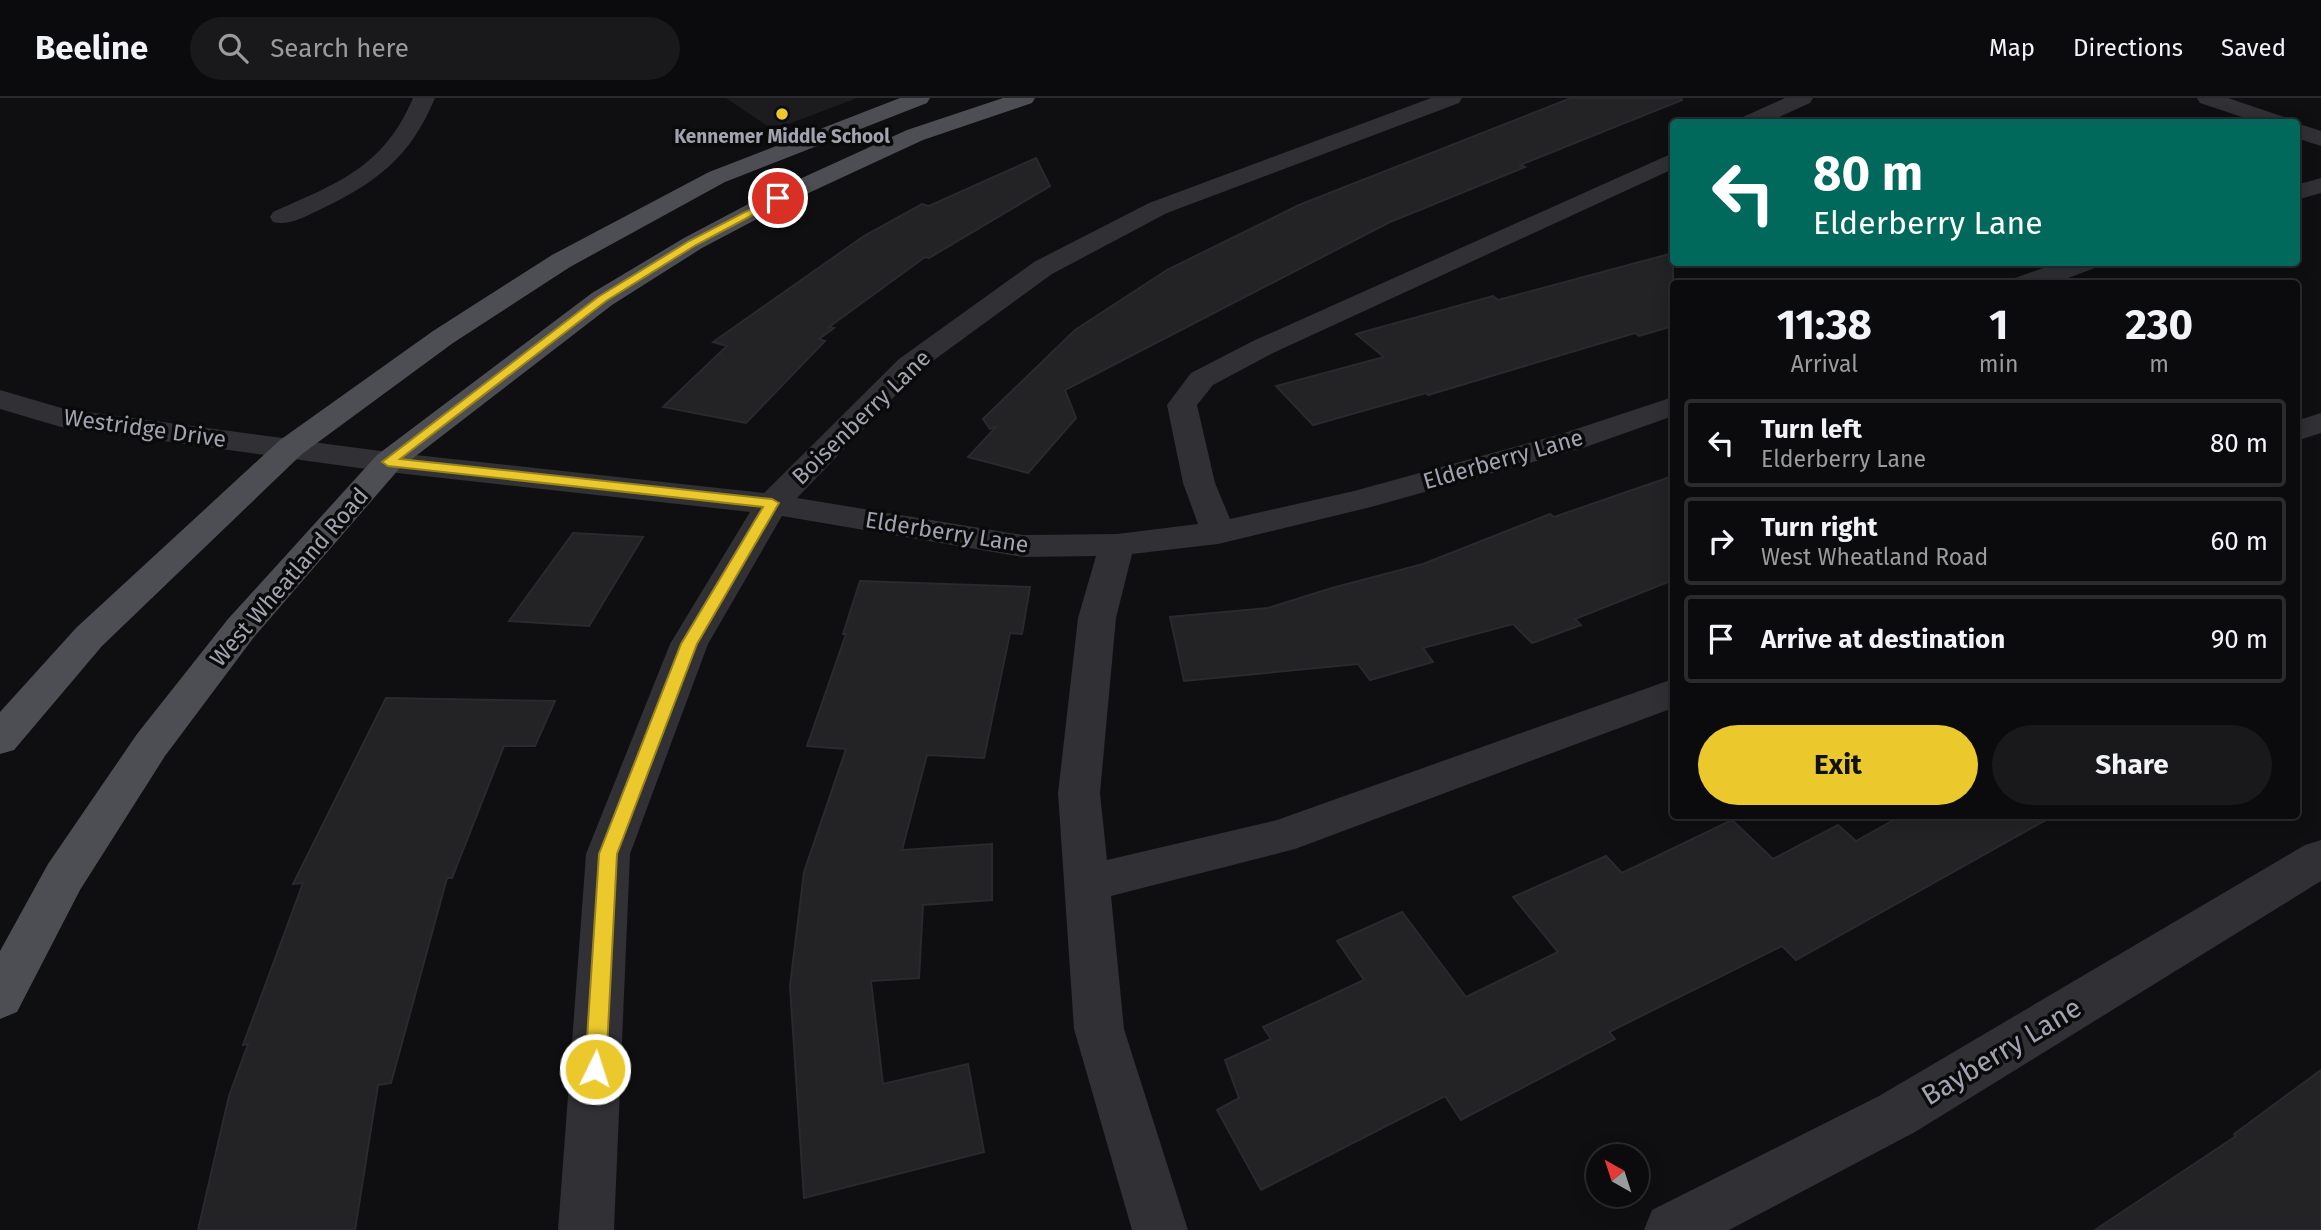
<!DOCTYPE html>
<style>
:root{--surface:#0b0b0d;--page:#19191b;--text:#f1f3f6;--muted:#9a9b9d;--line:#2b2b2e;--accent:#ebc92d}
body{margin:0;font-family:"Fira Sans",sans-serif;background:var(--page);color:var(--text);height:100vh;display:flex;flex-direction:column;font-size:26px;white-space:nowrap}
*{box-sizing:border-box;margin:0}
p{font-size:23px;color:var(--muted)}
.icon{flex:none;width:38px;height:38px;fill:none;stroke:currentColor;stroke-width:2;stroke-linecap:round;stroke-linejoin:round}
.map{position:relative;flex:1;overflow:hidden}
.sheet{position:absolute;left:1670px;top:182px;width:630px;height:539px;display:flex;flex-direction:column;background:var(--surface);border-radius:7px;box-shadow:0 4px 18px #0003,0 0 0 2px var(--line)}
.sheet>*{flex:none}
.top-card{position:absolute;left:1670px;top:21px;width:630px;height:147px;border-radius:7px;box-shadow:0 4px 18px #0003,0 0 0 2px var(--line);background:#00695c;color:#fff;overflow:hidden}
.needle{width:46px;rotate:321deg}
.fabs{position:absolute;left:1586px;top:1046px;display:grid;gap:14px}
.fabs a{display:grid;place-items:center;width:63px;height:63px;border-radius:50%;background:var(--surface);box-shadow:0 4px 18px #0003,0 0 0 2px var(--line);font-size:35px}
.pin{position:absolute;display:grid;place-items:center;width:60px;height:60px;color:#fff;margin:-30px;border:4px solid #fff;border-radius:50%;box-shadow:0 2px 7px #0007}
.me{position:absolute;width:77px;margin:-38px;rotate:4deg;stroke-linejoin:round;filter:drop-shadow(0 0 5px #0008)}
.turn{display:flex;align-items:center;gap:24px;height:147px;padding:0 28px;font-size:32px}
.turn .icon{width:91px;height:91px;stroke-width:2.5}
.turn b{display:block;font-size:49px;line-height:60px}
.eta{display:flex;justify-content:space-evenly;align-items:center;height:119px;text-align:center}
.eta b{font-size:42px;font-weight:700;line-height:49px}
.cta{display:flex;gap:14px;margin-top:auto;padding:14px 28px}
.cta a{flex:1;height:80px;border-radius:42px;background:var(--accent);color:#111;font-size:28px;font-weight:700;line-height:80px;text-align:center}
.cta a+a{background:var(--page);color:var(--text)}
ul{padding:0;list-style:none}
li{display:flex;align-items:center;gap:21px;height:88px;margin:0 14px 10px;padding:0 14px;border:4px solid var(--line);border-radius:7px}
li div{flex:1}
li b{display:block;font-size:26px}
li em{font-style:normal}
header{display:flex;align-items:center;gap:42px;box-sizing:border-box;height:98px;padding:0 35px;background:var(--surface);border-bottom:2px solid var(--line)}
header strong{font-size:33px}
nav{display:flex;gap:38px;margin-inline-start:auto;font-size:24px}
.search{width:490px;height:63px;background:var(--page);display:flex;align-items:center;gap:18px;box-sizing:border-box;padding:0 24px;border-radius:38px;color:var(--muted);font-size:26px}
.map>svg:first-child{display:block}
.built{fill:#1c1b1d}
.building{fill:#232225;stroke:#2a292d;stroke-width:2}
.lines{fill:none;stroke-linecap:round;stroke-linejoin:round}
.minor{fill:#303035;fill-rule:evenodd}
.major{fill:#4d4d54;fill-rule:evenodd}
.route{fill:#ebc92d;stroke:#99831d;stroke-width:2}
.poi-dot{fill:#ebc92d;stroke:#0b0a0b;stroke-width:2.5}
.labels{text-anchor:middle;stroke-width:7;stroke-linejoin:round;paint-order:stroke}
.far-poi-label{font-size:19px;font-weight:bold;fill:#a1a3b1;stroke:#0b0a0b}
.street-label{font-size:23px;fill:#a1a3b1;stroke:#0b0a0b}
.near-street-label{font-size:28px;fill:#a1a3b1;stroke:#0b0a0b}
</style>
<header>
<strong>Beeline</strong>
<div class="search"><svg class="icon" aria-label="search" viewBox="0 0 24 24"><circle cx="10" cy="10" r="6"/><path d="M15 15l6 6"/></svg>Search here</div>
<nav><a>Map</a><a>Directions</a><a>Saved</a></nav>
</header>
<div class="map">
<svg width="2321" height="1132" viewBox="0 0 2321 1132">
<rect width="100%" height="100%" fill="#0f0f11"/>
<polygon class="built" points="726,0 857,0 773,32"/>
<g class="building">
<polygon points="1571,0 1681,0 1682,2 1520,67 1525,69 1390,124 1065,292 1076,320 1028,375 968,359 997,328 990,331 983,321 1075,232 1167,172 1299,107"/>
<polygon points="1036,60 1050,88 929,160 925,159 829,229 834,230 819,241 825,243 746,325 663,309 727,248 713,244 864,138 922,106 929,108"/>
<polygon points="1673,155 1673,228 1639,238 1635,235 1428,297 1426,295 1313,327 1276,288 1384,259 1356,236 1493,198 1498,202"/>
<polygon points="1673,378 1673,482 1575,521 1581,527 1532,545 1513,526 1423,550 1433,564 1370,582 1358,566 1184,583 1170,519 1268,510 1332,490 1423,466 1550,416 1554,419"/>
<polygon points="573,435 643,439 589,528 509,523"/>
<polygon points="860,483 1030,489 1022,536 1010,535 984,660 927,657 902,752 992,746 992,802 923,807 919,880 871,883 883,986 968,966 984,1054 804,1100 790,888 804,774 846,651 807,648 846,536 843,536"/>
<polygon points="386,600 555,603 535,648 504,648 452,780 447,780 391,985 378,987 355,1132 198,1132 229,998 248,946 243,947 303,785 293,786"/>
<polygon points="1901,718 2053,718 1796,862 1782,848 1609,934 1615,941 1461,1022 1445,998 1261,1092 1217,1012 1239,1000 1225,962 1271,941 1263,929 1364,882 1337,843 1402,814 1466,899 1558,854 1513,799 1606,758 1622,775 1732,722 1773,761 1838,727 1856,743"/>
<polygon points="2321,972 2321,1132 2095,1132 2236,1038 2234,1036"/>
</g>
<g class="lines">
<g class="minor">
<path d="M413,0H435C410,60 376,85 319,112C304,119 289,128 273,124L270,119L273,114C338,85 384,69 413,0Z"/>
<polygon points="1431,0 1462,0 1459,5 1167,115 1052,176 919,273 797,400 1023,437 1117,436 1198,426 1183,385 1167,307 1191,275 1253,243 1673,55 1673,71 1273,255 1213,287 1197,307 1215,385 1230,421 1354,393 1561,336 1673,299 1673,318 1583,350 1371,409 1218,446 1132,456 1116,520 1100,695 1107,762 1277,722 1673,581 1673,610 1295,751 1111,798 1124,931 1188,1132 1132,1132 1074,931 1058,695 1078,520 1096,458 1023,459 782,418 708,546 630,756 614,1132 558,1132 586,756 670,546 750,414 388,374 61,329 0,311 0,292 65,311 388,354 764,395 899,261 1034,164 1149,105"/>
<polygon points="1785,0 1813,0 1810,5 1768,24 1740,24 1743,19"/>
<polygon points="2197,0 2228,0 2284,19 2287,24 2257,24 2200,5"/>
<polygon points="2296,25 2321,33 2321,48 2296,40"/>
<polygon points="2321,80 2321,95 2296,102 2296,87"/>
<polygon points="2060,164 2099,164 2095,170 2052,186 2012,186 2015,180"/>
<polygon points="2321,315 2321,335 2296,343 2296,323"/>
<polygon points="2321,742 2321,783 1915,1034 1729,1132 1644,1132 1652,1112 1879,998 2305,747"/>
</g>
<g class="major">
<polygon points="900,0 930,0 927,5 725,84 570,169 453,245 302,356 102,548 14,652 0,656 0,614 76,530 280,342 433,233 552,157 709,74"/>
<polygon points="1003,0 1035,0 1032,5 923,42 787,105 702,150 612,207 399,371 254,539 165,658 80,792 17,914 0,921 0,853 48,766 137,636 228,521 377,357 592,195 684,140 769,95 907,32"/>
</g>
</g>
<polygon class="route" points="778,97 783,100 781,102 696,147 606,203 400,361 772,401 779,405 697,546 617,756 606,971 603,978 595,981 588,978 585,971 599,756 681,546 763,409 388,368 382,364 598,199 689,143"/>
<circle class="poi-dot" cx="782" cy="16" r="7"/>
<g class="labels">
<g class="far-poi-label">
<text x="782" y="45">Kennemer Middle School</text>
</g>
<g class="street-label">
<text transform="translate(861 319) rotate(-44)" y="8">Boisenberry Lane</text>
<text transform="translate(145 330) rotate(8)" y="8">Westridge Drive</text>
<text transform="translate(1503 361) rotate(-16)" y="8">Elderberry Lane</text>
<text transform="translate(947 434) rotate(9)" y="8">Elderberry Lane</text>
<text transform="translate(289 479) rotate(-49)" y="8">West Wheatland Road</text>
</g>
<g class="near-street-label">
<text transform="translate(2001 953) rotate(-31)" y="10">Bayberry Lane</text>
</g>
</g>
</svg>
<div class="fabs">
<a><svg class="needle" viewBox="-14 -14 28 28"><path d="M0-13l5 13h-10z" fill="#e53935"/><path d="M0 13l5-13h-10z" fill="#9a9b9d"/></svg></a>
</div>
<div class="pin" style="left:778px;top:100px;background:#d93025"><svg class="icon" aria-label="arrive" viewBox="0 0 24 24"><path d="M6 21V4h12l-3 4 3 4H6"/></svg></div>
<svg class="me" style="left:595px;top:971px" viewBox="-20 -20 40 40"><circle r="17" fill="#ebc92d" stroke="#fff" stroke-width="3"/><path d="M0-11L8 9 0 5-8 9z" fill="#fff"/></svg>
<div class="top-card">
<div class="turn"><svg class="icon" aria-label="left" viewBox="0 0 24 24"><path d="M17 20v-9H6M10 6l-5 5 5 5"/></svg><div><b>80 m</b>Elderberry Lane</div></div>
</div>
<section class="sheet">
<div class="eta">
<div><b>11:38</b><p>Arrival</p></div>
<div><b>1</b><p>min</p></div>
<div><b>230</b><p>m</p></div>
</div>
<ul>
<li><svg class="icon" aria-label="left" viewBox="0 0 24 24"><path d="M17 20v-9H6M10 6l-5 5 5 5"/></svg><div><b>Turn left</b><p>Elderberry Lane</p></div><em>80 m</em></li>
<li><svg class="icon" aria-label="right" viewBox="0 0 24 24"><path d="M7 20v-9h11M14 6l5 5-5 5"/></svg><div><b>Turn right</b><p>West Wheatland Road</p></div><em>60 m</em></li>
<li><svg class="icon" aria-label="arrive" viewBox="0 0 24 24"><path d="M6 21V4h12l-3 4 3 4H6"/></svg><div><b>Arrive at destination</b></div><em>90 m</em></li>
</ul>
<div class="cta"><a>Exit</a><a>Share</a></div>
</section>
</div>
